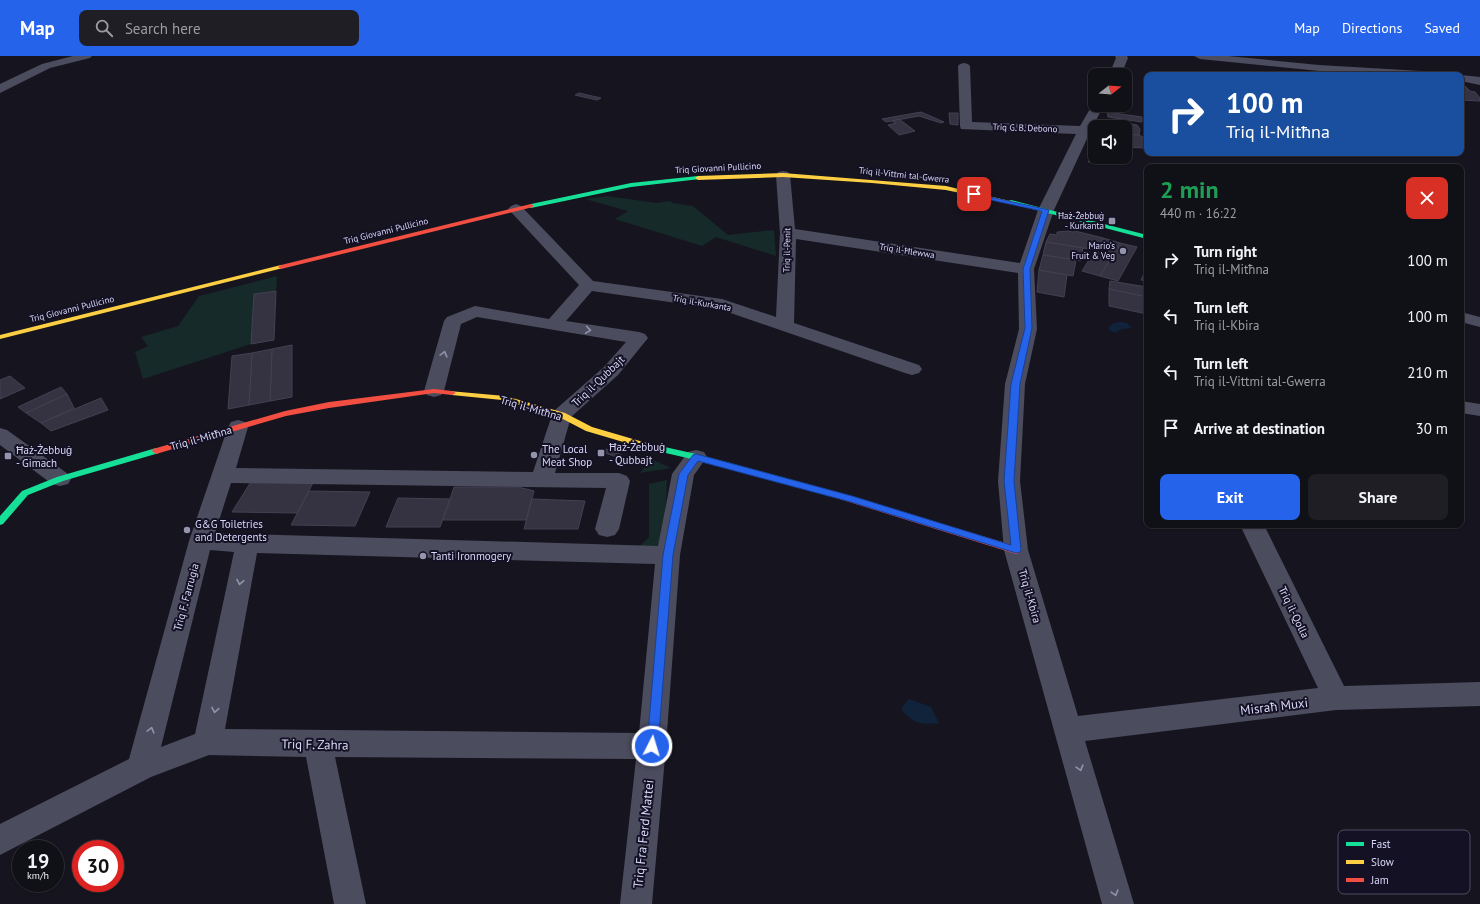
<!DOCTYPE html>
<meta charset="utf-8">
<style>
:root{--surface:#101017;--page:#1e1e24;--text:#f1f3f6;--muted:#9c9da1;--line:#303036;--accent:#2563eb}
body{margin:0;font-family:"PT Sans",sans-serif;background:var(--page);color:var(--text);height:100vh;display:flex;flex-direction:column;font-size:15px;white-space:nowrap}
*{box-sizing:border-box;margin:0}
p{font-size:13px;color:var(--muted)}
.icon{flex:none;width:22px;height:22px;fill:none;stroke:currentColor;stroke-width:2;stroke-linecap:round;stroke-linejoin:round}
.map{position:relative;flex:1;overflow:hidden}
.details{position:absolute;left:1144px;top:108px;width:320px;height:364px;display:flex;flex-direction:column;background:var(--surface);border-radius:8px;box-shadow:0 1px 3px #0004,0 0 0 1px var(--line)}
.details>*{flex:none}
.banner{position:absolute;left:1144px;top:16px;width:320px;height:84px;border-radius:8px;box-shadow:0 1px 3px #0004,0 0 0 1px var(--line);background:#1a4fa0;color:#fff;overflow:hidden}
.needle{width:26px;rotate:73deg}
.fabs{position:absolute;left:1088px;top:12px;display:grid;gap:8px}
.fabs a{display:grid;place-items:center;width:44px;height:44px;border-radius:8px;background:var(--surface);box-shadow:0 1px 3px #0004,0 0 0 1px var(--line);font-size:20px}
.speed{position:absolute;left:12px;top:784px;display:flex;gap:8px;font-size:20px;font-weight:700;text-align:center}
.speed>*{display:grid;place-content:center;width:52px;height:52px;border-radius:50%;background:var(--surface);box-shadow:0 1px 3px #0004,0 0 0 1px var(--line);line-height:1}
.speed small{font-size:10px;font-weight:400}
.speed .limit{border:6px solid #d22;background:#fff;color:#111}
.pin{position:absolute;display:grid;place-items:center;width:34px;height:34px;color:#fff;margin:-17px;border-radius:8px;box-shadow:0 2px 6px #0006}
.me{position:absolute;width:44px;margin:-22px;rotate:5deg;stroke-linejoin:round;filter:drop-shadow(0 0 3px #0008)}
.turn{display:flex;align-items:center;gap:14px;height:84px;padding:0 16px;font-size:18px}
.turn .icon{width:52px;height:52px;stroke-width:2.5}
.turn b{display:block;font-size:28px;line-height:34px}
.round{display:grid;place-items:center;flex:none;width:42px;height:42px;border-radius:8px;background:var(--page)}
.summary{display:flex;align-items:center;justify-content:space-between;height:68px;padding:0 16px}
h1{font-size:24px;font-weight:800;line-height:30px;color:#1e9e55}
.button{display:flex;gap:8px;margin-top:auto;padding:8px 16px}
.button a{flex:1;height:46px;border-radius:8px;background:var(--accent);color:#fff;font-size:16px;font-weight:800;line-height:46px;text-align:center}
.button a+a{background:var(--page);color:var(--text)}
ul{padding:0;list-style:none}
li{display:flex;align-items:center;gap:12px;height:56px;padding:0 16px}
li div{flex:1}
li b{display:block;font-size:15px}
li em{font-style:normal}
header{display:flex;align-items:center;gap:24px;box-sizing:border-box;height:56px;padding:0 20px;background:var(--accent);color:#fff}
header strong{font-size:19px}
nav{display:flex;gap:22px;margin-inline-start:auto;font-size:14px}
.search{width:280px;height:36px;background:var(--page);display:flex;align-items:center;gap:10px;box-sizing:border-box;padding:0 14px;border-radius:8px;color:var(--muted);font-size:15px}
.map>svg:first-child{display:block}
.green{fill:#152a29}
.water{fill:#11233b}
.building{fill:#353341;stroke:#434152}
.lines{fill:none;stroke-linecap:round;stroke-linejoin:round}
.street{fill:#4c4c5f;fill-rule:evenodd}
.fast{fill:#16e098;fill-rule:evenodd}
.slow{fill:#ffcf43;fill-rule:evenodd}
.jam{fill:#f24e42;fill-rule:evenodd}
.oneway{stroke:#9392ac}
.route{fill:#2563eb;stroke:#184099}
.poi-dot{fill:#9594ad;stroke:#131123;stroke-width:1.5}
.labels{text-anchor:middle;stroke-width:4;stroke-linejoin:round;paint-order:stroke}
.far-street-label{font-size:9px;fill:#dad8fa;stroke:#131123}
.far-poi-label{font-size:9px;fill:#dad8fa;stroke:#131123;text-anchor:end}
.street-label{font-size:11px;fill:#dad8fa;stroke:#131123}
.poi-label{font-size:11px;fill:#dad8fa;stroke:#131123;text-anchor:start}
.near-street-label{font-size:13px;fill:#dad8fa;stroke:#131123}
.key{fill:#131123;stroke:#4f4d64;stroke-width:1}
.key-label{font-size:11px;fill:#dad8fa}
</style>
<header>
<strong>Map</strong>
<div class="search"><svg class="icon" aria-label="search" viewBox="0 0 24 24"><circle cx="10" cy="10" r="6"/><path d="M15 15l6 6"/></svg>Search here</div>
<nav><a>Map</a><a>Directions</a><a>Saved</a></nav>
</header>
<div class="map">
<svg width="1480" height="848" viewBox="0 0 1480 848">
<rect width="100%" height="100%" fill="#16151f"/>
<g class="green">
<polygon points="607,140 656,147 671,145 672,147 693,150 728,179 774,174 776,200 716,181 702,190 615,163 628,155 585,143"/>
<polygon points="277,220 276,235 254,238 251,288 143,323 135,296 148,290 141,281 178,270 199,240"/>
<polygon points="651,403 671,412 640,417"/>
<polygon points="667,424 664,489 651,496 638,492 649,481 649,428"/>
</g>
<g class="water">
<path d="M1122,266L1127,267L1132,272L1121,273L1115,277L1108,273C1111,267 1116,266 1122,266Z"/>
<path d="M909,643L931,651L939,667C919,669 915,668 901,653Z"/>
</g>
<g class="building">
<polygon points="1304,16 1337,19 1305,19"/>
<polygon points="1461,28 1464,29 1470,35 1475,36 1480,42 1480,45 1461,44"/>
<polygon points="579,37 601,42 597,44 575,39"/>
<polygon points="921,56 944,66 941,67 919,60 886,66 882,63"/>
<polygon points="1107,56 1142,61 1142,66 1108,61"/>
<polygon points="949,57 958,57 958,69 950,68"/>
<polygon points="899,63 915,75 899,79 888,69 896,67 892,65"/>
<polygon points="1106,64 1137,69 1140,73 1139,79 1125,78 1125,71 1103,71"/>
<polygon points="1125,78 1139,79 1143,81 1144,92 1125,91"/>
<polygon points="1093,97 1095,97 1095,101 1103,101 1101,102 1097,107 1088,106"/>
<polygon points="1068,175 1073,176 1075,175 1103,182 1095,194 1046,186 1050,178 1057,179 1057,176"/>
<polygon points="1103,182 1120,187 1100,220 1082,215"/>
<polygon points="1046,186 1083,192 1081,205 1043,199"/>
<polygon points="1120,187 1137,191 1118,225 1100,220"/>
<polygon points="1043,199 1076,204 1073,220 1039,214"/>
<polygon points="1147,211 1147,225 1141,224"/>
<polygon points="1039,214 1067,219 1064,241 1037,236"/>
<polygon points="1110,225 1147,231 1147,241 1109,233"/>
<polygon points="1109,233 1147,241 1147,258 1109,250"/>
<polygon points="276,235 274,284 251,288 254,238"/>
<polygon points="292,289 292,341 270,345 272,293"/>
<polygon points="272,293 270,345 249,349 252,297"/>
<polygon points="252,297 249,349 228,353 232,300"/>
<polygon points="10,320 25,332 0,343 0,324"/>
<polygon points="61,331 67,338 26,357 18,351"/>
<polygon points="67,338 74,352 41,367 26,357"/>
<polygon points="101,342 108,354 51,375 41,367"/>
<polygon points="606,393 622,399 619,402 603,396"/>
<polygon points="252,424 314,425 297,457 232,456"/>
<polygon points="454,431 518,431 534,435 526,464 443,464"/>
<polygon points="309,435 370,436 355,470 291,469"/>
<polygon points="398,442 450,443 440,471 386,471"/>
<polygon points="532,443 585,445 578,473 524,473"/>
</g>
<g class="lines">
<g class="street">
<polygon points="73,0 92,0 90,2 50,12 0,37 0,28 42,8"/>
<polygon points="1115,0 1127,0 1128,2 1121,19 1109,19 1116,2"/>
<polygon points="1194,0 1228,0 1319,9 1438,16 1442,17 1444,19 1349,18 1200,3"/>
<path d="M964,7L968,8L970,10L972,66L1080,70L1094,46H1095V49H1104L1091,74L1054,154L1034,213L1037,273L1025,328L1020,425L1028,494L1078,660L1318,632L1240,469H1264L1344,630L1480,626V650L1336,654L1085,685L1134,848H1102L1004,494L998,425L1005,328L1019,273L1018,217L796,183L794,267L919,309L922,313L919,317L912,319L905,317L719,253L592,235L566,265L639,276L645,278L648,282L618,319L571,361L555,417H619L627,420L630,425L619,473L615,479L607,481L599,479L595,473L606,432L231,427L215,477L658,490L672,418L688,396L696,394L704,396L707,401L694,419L680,499L666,690L652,848H620L636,703L335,701L366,848H334L306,701L209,699L151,721L0,799V768L129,703L189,485L228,371L231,366L238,364L245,366L248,371L236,412L533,416L552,359L555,354L604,311L626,286L477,261L461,268L444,335L441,339L434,341L427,339L424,335L444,265L447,261L475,250L549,263L579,229L511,156L508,153L511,150L516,148L521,150L593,225L722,243L776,261L780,177L776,119L778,116L783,115L788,116L790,119L795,173L1020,207L1038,154L1076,78L961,73L960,70L958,10L960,8ZM210,494L234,496L195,678L161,691ZM257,497L655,508L639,677L225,673Z"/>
<polygon points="1459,19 1461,19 1480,21 1480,29 1461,25 1461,19"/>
<polygon points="1461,256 1480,261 1480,271 1461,266"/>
<polygon points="1461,345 1480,348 1480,360 1461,357"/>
<polygon points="0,372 7,374 68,418 71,423 68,428 60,430 52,428 0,389"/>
</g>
<g class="fast">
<polygon points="698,120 700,121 700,123 631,131 531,152 528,150 531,148 631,127"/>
<polygon points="1011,144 1147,179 1147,183 1009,147 1009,145"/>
<polygon points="647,387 696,398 833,435 838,438 833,441 696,404 644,392 643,390"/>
<polygon points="156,392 160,395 159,397 63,425 28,439 3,468 0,469 0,460 22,435 57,421"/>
</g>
<g class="slow">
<polygon points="783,117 946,130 1014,146 1011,148 946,134 872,127 783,121 698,124 695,122 698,120"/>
<polygon points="281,209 284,211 283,212 0,283 0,279"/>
<polygon points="449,335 505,340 565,357 592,371 650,388 651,390 647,393 586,375 559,361 502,344 452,339 448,337"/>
</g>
<g class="jam">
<polygon points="531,148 533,149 533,151 281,213 278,211 281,209"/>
<polygon points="434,333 452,335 456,337 452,339 434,337 329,352 286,360 156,398 152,395 153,393 285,355 329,346"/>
<polygon points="833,435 1019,491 1021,494 1019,497 1016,498 830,440 828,438"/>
</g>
</g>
<defs><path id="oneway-chevron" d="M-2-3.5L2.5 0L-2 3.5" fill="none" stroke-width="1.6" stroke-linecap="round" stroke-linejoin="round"/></defs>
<g class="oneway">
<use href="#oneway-chevron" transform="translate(588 274) rotate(8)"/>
<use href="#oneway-chevron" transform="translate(444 298) rotate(-75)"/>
<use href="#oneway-chevron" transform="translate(240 526) rotate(101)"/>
<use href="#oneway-chevron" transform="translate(215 654) rotate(101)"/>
<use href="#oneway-chevron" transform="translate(151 674) rotate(-75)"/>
<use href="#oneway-chevron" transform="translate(1080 712) rotate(74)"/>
<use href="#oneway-chevron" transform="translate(1115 837) rotate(74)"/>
</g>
<polygon class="route" points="972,137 1049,154 1030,213 1032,272 1020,328 1014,425 1021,494 1020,496 1016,497 851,446 698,405 688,419 673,499 658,690 657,694 652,696 648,694 647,690 663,499 679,418 693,399 696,398 852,440 1011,489 1004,425 1011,328 1025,272 1023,213 1042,155 972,140"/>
<g class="poi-dot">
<rect x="1108" y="161" width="8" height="8" rx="2"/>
<circle cx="1123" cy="195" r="4"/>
<rect x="597" y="393" width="8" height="8" rx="2"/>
<circle cx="534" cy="399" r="4"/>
<rect x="4" y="396" width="8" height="8" rx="2"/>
<circle cx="187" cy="474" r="4"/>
<circle cx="423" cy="500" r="4"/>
</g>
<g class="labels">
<g class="far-street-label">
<text transform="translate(1025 72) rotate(2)" y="3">Triq G. B. Debono</text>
<text transform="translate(718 112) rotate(-3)" y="3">Triq Giovanni Pullicino</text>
<text transform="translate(904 119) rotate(6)" y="3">Triq il-Vittmi tal-Gwerra</text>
<text transform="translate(386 175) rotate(-14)" y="3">Triq Giovanni Pullicino</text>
<text transform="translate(787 194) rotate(-89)" y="3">Triq il-Penit</text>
<text transform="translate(907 195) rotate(9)" y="3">Triq il-Ħlewwa</text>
<text transform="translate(702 247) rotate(10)" y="3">Triq il-Kurkanta</text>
<text transform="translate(72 253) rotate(-14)" y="3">Triq Giovanni Pullicino</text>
</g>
<g class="far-poi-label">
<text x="1104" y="163">Ħaż-Żebbuġ<tspan x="1104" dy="10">- Kurkanta</tspan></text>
<text x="1115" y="193">Mario's<tspan x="1115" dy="10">Fruit &amp; Veg</tspan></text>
</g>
<g class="street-label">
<text transform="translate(598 325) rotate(-44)" y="4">Triq il-Qubbajt</text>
<text transform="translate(531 352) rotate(16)" y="4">Triq il-Mitħna</text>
<text transform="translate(201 382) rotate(-16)" y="4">Triq il-Mitħna</text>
<text transform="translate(1030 540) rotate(74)" y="4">Triq il-Kbira</text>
<text transform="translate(186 541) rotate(-75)" y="4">Triq F. Farrugia</text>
<text transform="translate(1294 556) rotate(64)" y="4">Triq il-Qolla</text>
</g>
<g class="poi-label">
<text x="609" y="395">Ħaż-Żebbuġ<tspan x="609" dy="13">- Qubbajt</tspan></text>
<text x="542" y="397">The Local<tspan x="542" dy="13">Meat Shop</tspan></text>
<text x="16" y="398">Ħaż-Żebbuġ<tspan x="16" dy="13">- Gimach</tspan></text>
<text x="195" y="472">G&amp;G Toiletries<tspan x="195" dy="13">and Detergents</tspan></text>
<text x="431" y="504">Tanti Ironmogery</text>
</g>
<g class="near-street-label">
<text transform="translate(1274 650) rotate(-7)" y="5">Misraħ Muxi</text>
<text transform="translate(315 688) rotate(1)" y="5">Triq F. Zahra</text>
<text transform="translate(643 778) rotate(-84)" y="5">Triq Fra Ferd Mattei</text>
</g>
</g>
<rect x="1338" y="774" width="132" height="64" rx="6" class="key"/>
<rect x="1346" y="786" width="18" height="4" fill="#16e098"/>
<rect x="1346" y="804" width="18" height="4" fill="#ffcf43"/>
<rect x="1346" y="822" width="18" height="4" fill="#f24e42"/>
<g class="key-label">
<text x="1371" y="792">Fast</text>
<text x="1371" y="810">Slow</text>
<text x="1371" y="828">Jam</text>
</g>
</svg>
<div class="fabs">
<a><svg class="needle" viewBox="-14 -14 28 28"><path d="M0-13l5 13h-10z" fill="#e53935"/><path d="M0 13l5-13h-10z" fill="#9c9da1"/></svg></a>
<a><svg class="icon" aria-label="sound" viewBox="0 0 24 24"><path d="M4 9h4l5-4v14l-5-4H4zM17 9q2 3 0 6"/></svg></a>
</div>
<div class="speed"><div>19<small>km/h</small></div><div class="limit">30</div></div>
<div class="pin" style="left:974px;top:138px;background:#d93025"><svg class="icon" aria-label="arrive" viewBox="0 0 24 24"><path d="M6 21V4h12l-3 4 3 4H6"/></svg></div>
<svg class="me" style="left:652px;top:690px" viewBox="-20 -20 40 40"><circle r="17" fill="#2563eb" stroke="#fff" stroke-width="3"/><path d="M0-11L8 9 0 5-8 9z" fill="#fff"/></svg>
<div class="banner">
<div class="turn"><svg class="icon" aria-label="right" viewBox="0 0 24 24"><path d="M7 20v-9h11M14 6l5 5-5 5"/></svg><div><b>100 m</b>Triq il-Mitħna</div></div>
</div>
<section class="details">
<div class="summary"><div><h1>2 min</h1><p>440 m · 16:22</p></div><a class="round" style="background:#d93025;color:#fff"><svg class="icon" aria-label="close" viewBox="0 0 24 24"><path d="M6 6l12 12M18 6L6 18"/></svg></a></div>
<ul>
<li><svg class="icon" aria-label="right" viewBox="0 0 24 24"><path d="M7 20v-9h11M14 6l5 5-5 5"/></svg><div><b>Turn right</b><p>Triq il-Mitħna</p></div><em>100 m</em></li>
<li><svg class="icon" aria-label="left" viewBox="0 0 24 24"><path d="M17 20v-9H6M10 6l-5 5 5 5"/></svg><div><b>Turn left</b><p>Triq il-Kbira</p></div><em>100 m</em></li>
<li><svg class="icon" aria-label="left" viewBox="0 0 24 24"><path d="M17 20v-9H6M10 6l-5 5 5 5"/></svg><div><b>Turn left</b><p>Triq il-Vittmi tal-Gwerra</p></div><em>210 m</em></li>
<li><svg class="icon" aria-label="arrive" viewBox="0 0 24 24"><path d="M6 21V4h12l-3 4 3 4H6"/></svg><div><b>Arrive at destination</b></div><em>30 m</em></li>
</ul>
<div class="button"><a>Exit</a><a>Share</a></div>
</section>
</div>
